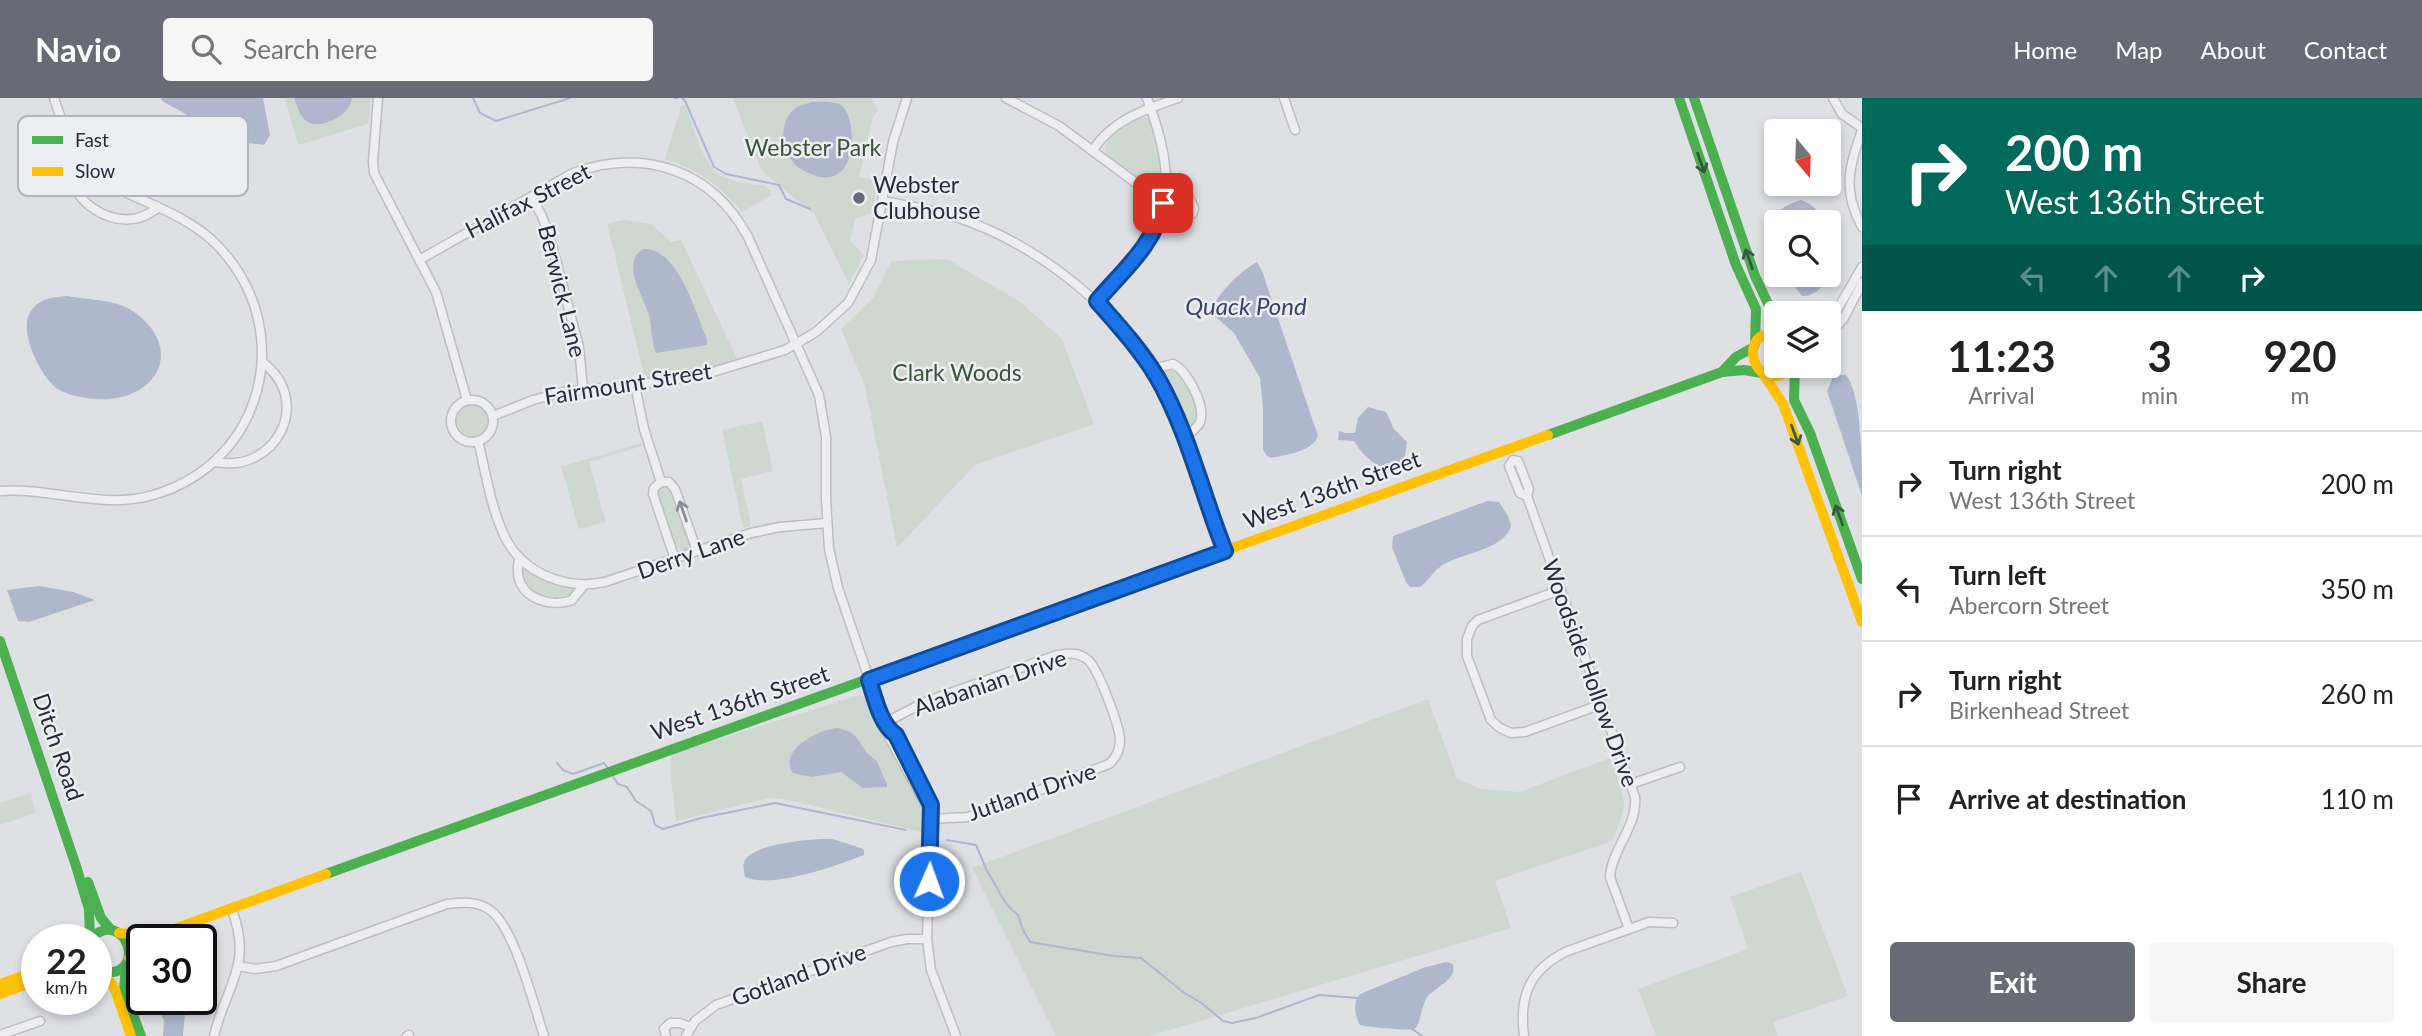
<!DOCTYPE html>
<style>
:root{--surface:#fff;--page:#f6f6f6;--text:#222;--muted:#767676;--line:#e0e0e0;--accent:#686a76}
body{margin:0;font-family:Lato,sans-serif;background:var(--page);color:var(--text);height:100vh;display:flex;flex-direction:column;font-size:26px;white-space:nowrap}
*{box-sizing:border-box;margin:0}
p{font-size:23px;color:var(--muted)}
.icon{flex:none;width:38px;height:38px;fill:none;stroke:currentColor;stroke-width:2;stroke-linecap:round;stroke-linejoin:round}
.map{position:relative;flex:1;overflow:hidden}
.panel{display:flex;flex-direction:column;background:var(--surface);width:560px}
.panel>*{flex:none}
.top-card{background:#00695c;color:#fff;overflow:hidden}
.needle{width:46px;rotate:161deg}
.fabs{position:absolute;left:1764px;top:21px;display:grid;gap:14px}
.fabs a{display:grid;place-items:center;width:77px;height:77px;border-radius:7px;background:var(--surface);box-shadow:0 4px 10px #0003;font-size:35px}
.speed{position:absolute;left:21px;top:826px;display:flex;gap:14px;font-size:35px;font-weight:700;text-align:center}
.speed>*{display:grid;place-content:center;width:91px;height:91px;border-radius:50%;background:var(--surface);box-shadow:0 4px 10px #0003;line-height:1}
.speed small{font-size:18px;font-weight:400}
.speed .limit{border:4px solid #111;border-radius:10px;background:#fff;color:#111}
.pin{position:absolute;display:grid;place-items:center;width:60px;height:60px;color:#fff;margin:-30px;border-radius:14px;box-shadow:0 4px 10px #0006}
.me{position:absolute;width:77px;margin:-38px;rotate:2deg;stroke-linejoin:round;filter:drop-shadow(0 0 5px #0008)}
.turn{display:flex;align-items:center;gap:24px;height:147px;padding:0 28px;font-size:32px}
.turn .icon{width:91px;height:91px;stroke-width:2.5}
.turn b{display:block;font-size:49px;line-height:60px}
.lanes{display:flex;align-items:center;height:66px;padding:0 28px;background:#0003;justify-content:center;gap:35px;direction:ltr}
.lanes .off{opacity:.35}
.eta{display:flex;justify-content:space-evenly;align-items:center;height:119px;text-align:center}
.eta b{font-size:42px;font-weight:700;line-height:49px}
.action{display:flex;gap:14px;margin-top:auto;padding:14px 28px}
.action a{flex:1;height:80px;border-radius:7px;background:var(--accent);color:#fff;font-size:28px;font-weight:700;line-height:80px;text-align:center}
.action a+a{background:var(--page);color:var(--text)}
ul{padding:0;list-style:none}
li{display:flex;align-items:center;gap:21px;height:105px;padding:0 28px;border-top:2px solid var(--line)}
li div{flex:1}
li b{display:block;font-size:26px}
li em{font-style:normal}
header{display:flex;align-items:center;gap:42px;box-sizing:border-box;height:98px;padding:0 35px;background:var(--accent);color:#fff}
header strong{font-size:33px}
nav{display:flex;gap:38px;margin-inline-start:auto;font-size:24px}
.search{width:490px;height:63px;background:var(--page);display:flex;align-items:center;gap:18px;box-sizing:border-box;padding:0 24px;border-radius:7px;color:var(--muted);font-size:26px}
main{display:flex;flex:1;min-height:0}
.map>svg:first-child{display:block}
.green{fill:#ced7d0}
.water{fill:#afb7cd}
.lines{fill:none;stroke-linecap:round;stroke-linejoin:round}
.stream{stroke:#afb7cd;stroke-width:2}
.street-casing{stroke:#bdbec2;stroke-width:11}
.street{stroke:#eeeef0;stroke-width:8}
.fast{stroke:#4caf50;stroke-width:10}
.slow{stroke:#ffc107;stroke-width:10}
.oneway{stroke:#355942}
.oneway2{stroke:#8b8c96}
.route-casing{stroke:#114b97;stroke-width:18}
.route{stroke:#1a73e8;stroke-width:12}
.poi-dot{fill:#686a76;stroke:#eceef4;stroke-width:2.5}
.labels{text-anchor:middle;stroke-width:5;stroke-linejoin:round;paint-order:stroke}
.park-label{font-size:23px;fill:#375537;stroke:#eceef4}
.poi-label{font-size:23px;fill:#282b3b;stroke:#eceef4;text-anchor:start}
.street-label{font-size:23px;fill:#282b3b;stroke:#eceef4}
.water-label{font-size:24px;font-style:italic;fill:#36436b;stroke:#eceef4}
.key{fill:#eceef4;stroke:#b1b4bc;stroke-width:2}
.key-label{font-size:19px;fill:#282b3b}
</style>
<header>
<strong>Navio</strong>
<div class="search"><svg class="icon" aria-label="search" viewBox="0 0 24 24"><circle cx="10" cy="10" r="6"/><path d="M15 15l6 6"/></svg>Search here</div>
<nav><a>Home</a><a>Map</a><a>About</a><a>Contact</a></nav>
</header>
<main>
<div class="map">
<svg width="1862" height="938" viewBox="0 0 1862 938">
<rect width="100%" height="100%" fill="#dfe0e4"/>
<g class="green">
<polygon points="285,0 371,0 368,26 298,47"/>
<polygon points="733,0 871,0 878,12 873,19 859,79 878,83 872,115 855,121 850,142 864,157 849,186 815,117 761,72"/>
<path d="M685,7C693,27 703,70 723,79C736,85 752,86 766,88L772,97L742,114C722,89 696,70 665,61L681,8Z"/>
<path d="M1141,19L1149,20L1152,23L1161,57L1162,84L1158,89L1149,88L1106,56C1101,39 1128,26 1141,19Z"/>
<polygon points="625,122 651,126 671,144 681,142 738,263 699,274 645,281 607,125"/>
<polygon points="947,161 1019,203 1062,241 1094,326 975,367 897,450 865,288 841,231 874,199 891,163"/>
<path d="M1169,270H1175C1184,279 1203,307 1199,321C1198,323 1193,329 1192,331H1188L1185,328L1164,281L1163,277Z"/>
<circle cx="473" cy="323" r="16"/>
<polygon points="762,323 773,373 741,381 751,428 743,430 722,332"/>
<polygon points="641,345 642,348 589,364 606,424 579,431 561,369"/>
<polygon points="664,387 672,389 692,447 685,453 676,449 658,396 658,391"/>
<path d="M524,470L557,488L576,491C562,517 528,495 521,474Z"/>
<path d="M860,597L867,600L919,701L925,716L926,735L788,702L769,700L676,723C675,703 668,674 671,656Z"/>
<path d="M1428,601L1457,681L1482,691L1519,694L1610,660C1625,702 1631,701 1612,743L1495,783L1511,830L1150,938H1056L972,770Z"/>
<polygon points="31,695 36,715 0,727 0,705"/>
<polygon points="1801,774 1848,898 1773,924 1778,938 1656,938 1638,891 1748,851 1730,799"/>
</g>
<g class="water">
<polygon points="161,0 263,0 270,37 264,47 248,45 235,36 193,20 162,3"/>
<path d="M294,0H352C350,17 322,32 308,24C300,20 297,8 294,0Z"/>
<path d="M812,4C821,4 831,3 839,6C857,13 861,86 820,79C809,76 799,72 792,63C779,49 780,20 797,9C801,7 807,6 812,4Z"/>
<path d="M1801,102C1813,106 1818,113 1824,124H1776V141C1768,118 1779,109 1801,102Z"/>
<path d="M1829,134C1833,143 1837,153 1836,163C1834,178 1818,199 1802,198L1792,185L1790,177H1829Z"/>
<path d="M643,151C678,149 695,214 707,241V247L656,255C651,243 652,230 649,217C644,199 620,166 643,151Z"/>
<path d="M1257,164L1262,173L1318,338C1311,354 1288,356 1272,360L1267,358L1263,352V309L1260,280L1234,235L1210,214C1218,195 1239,174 1257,164Z"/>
<path d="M67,198C88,202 117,201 134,214C180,246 164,296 109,301C93,302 65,299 53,287C38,273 16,228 33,210C42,200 54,199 67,198Z"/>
<path d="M1840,277H1846C1862,296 1862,368 1862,398L1827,293L1833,279Z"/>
<path d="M1368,309L1386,314L1394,331L1407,344L1405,359C1387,383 1364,360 1354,343L1338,342L1339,333L1345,335H1355L1358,320Z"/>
<path d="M1487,403L1499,404L1508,418L1511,428C1504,453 1460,454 1440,469C1432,475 1428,483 1420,489H1410L1406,484L1392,449L1393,438Z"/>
<polygon points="39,488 73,494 95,502 29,524 18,523 7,492"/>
<path d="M838,630C860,635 856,642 868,656C870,657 876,662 877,664C881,671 882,678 887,685V689L863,690L841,674L812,679L793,675C777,652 820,631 838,630Z"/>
<path d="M822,741H832L861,750L864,752V757C836,768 772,791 745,779C744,773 742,767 745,762C756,746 804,742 822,741Z"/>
<path d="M1446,864L1453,866C1457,882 1438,887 1428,898C1421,907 1420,929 1414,931C1411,933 1366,929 1360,927C1355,918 1352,905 1360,896L1423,870Z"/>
<polygon points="152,901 186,901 183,938 163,938 164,922"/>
</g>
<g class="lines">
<g class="stream">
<polyline points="473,0 480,15 496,23 570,0"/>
<polyline points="675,0 677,0"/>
<polyline points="682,0 685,3 714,69 726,76 779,87 786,101 810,111"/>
<polyline points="557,665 563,672 573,676 604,665 607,669"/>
<polyline points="612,677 618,686 627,689 636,703 651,713 655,727 663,731 701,720 775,705 906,732"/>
<polyline points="947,742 976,747 987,773 1007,807 1018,817 1023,832 1030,844 1114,858 1141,860 1183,894 1203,906 1223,923 1232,925 1256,920 1319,897 1358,900"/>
<polyline points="1411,930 1422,938"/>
</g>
<g class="street-casing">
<g id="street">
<polyline points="378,0 373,64 374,75 436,194 467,302"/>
<polyline points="1006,0 1059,28 1163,105"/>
<polyline points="1284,0 1295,32"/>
<polyline points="1833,0 1842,16 1862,30"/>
<path d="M1862,32C1849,70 1842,92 1862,129"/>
<path d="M73,51C72,60 71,69 72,78C76,106 107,124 133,121C143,120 150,115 158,110"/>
<path d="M1093,52C1112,22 1146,11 1178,0"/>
<polyline points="531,99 541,116 549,136 579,249 583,291"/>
<path d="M883,103C907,108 932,111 956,119C1040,147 1124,214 1165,293C1190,344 1204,400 1225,453"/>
<polyline points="1161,115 1185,119 1193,115 1194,110 1190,101 1165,96"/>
<path d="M419,162L573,75C644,49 712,72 748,139L819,297L826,339V400L829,451L838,490L880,613L890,632L889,639L930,714"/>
<path d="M1097,203C1111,187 1128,172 1141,155C1178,103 1168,56 1147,0"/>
<polyline points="1829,226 1862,169"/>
<polyline points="1829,238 1844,220 1862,185"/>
<path d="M1152,271L1173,266C1187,272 1206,308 1200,324C1197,331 1190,335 1184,339"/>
<polyline points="635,287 644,331 661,384"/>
<circle cx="472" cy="323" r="21"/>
<polyline points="493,318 533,302 564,294 667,283 706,276 785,252 816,234 848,205 871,162 893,44 907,0"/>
<path d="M478,343C486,375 491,413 507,443C526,477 568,492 605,484L751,435L780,429L827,425"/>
<polygon points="1513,362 1518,363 1529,391 1527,398 1520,395 1509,368"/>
<path d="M215,364C277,376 314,302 262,264"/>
<polyline points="661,384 669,384 675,391 697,453"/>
<polyline points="661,384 654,390 653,396 675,461"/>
<path d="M0,393C51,389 102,412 153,397C265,365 298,230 217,147C187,116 139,103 102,83C74,60 65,33 54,0"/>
<path d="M1527,398L1635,699C1638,728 1612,750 1610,779L1629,831"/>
<path d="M519,459C519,464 517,470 518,476C521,501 552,510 572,502L584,487"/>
<polyline points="1560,492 1478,522 1472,528 1467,541 1467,558 1491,622 1500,630 1511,635 1525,634 1602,606"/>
<path d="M886,624L925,604L1057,557C1069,555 1078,554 1088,562C1098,570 1120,629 1120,642C1120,652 1116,660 1109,666L968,719L931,721"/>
<polyline points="890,632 896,637 931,707 927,841 931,872 956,938"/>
<polyline points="1631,686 1680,669"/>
<path d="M239,868L255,871L276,868L447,806C462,804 477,803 490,812C515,830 534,908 544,938"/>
<polyline points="0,937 40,923"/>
<path d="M214,938C226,887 253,868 232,812"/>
<polyline points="407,938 409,937"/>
<polyline points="666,938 664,931 670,925 680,925 690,929"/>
<polyline points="686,938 695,923 716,907 891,844 907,841 927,841"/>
<path d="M1524,938C1519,898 1529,873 1565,854L1649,824L1673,825"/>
</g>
</g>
<use href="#street" class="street"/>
<g class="fast">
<polyline points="1679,0 1736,167 1756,211 1755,246"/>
<polyline points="1694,0 1755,178 1776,223"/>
<polyline points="1795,268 1794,302 1810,335 1862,481"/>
<polyline points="1722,274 1736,259 1754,249"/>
<polyline points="1548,337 1722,274 1744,272 1762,275"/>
<polyline points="0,543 76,768 89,811 90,840"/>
<polyline points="326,776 1179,469"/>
<polyline points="88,784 101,820 111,832"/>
<path d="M89,842C126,804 153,886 96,873"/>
<polyline points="126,867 124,893 141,938"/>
</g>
<g class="slow">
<path d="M1776,234C1771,235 1764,236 1760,239C1742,253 1761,298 1795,268"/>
<polyline points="1764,277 1783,306 1862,524"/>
<polyline points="1179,469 1548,337"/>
<polyline points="119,835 143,837 161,832 166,834 326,776"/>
<polyline points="129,860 142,847"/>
<polyline points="104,876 114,889 131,938"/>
<polyline points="0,886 37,873"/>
<polyline points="0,896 37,882"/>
</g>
</g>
<defs><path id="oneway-shaft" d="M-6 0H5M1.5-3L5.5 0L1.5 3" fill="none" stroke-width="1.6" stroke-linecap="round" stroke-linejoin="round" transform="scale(1.75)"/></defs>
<g class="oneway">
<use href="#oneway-shaft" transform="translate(1701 65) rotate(71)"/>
<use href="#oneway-shaft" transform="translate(1749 161) rotate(-109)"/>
<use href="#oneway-shaft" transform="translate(1795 337) rotate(70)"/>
<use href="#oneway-shaft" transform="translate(1839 417) rotate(-110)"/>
</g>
<use class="oneway2" href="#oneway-shaft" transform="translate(683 413) rotate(-109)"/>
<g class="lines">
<g class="route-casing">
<path id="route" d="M929,783L931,707L896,637C880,626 875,600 869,582L1225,453C1202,396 1188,333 1157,279C1140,251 1118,227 1097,203C1123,172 1155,147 1163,105"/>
</g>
<use href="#route" class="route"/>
</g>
<circle class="poi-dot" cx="859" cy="100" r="7"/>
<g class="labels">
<g class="park-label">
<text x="813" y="58">Webster Park</text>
<text x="957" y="283">Clark Woods</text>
</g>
<g class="poi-label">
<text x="873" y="95">Webster<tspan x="873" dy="26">Clubhouse</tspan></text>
</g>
<g class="street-label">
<text transform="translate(528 103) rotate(-27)" y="8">Halifax Street</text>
<text transform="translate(562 193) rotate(76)" y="8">Berwick Lane</text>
<text transform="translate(628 286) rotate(-9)" y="8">Fairmount Street</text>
<text transform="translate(1332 392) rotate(-20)" y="8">West 136th Street</text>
<text transform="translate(691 456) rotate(-19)" y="8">Derry Lane</text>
<text transform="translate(1590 575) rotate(70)" y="8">Woodside Hollow Drive</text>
<text transform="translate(990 585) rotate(-19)" y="8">Alabanian Drive</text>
<text transform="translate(740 605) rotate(-19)" y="8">West 136th Street</text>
<text transform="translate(58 649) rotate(71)" y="8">Ditch Road</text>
<text transform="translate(1032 694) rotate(-19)" y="8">Jutland Drive</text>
<text transform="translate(799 877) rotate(-20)" y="8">Gotland Drive</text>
</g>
<g class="water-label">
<text x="1246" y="217">Quack Pond</text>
</g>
</g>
<rect x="18" y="18" width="230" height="80" rx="10" class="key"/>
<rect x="32" y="38" width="31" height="8" fill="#4caf50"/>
<rect x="32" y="69" width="31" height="9" fill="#ffc107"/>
<g class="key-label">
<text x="75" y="49">Fast</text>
<text x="75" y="80">Slow</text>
</g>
</svg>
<div class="fabs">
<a><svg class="needle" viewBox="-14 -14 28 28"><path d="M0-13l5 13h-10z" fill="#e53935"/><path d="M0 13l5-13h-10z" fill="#767676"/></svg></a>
<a><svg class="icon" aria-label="search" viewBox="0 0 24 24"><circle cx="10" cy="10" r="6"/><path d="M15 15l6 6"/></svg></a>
<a><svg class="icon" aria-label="layers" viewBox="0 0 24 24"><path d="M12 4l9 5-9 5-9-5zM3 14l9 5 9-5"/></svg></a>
</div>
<div class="speed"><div>22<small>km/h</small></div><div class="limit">30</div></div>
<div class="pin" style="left:1163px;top:105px;background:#d93025"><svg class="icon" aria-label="arrive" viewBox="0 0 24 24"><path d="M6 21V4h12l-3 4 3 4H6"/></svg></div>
<svg class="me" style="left:929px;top:783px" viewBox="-20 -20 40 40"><circle r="17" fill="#1a73e8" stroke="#fff" stroke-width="3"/><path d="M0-11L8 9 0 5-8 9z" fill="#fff"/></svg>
</div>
<section class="panel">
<div class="top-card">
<div class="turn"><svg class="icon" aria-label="right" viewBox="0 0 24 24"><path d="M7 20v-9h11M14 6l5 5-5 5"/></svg><div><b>200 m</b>West 136th Street</div></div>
<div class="lanes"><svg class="icon off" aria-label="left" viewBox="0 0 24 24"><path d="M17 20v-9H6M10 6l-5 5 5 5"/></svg><svg class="icon off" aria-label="ahead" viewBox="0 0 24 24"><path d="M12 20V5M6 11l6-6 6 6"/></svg><svg class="icon off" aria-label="ahead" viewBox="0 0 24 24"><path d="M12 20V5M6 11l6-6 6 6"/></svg><svg class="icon" aria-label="right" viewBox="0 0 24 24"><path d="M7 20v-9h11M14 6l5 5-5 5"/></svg></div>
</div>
<div class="eta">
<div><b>11:23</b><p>Arrival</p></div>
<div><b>3</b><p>min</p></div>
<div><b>920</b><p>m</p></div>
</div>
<ul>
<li><svg class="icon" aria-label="right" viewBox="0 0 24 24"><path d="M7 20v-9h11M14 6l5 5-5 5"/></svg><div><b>Turn right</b><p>West 136th Street</p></div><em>200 m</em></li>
<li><svg class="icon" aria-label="left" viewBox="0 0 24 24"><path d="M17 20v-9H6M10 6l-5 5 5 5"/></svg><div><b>Turn left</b><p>Abercorn Street</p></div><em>350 m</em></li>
<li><svg class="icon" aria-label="right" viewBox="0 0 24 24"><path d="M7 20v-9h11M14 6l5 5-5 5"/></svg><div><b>Turn right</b><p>Birkenhead Street</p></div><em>260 m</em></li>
<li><svg class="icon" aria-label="arrive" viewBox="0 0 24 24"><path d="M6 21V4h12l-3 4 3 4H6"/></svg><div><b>Arrive at destination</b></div><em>110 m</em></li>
</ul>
<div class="action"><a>Exit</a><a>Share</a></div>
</section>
</main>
